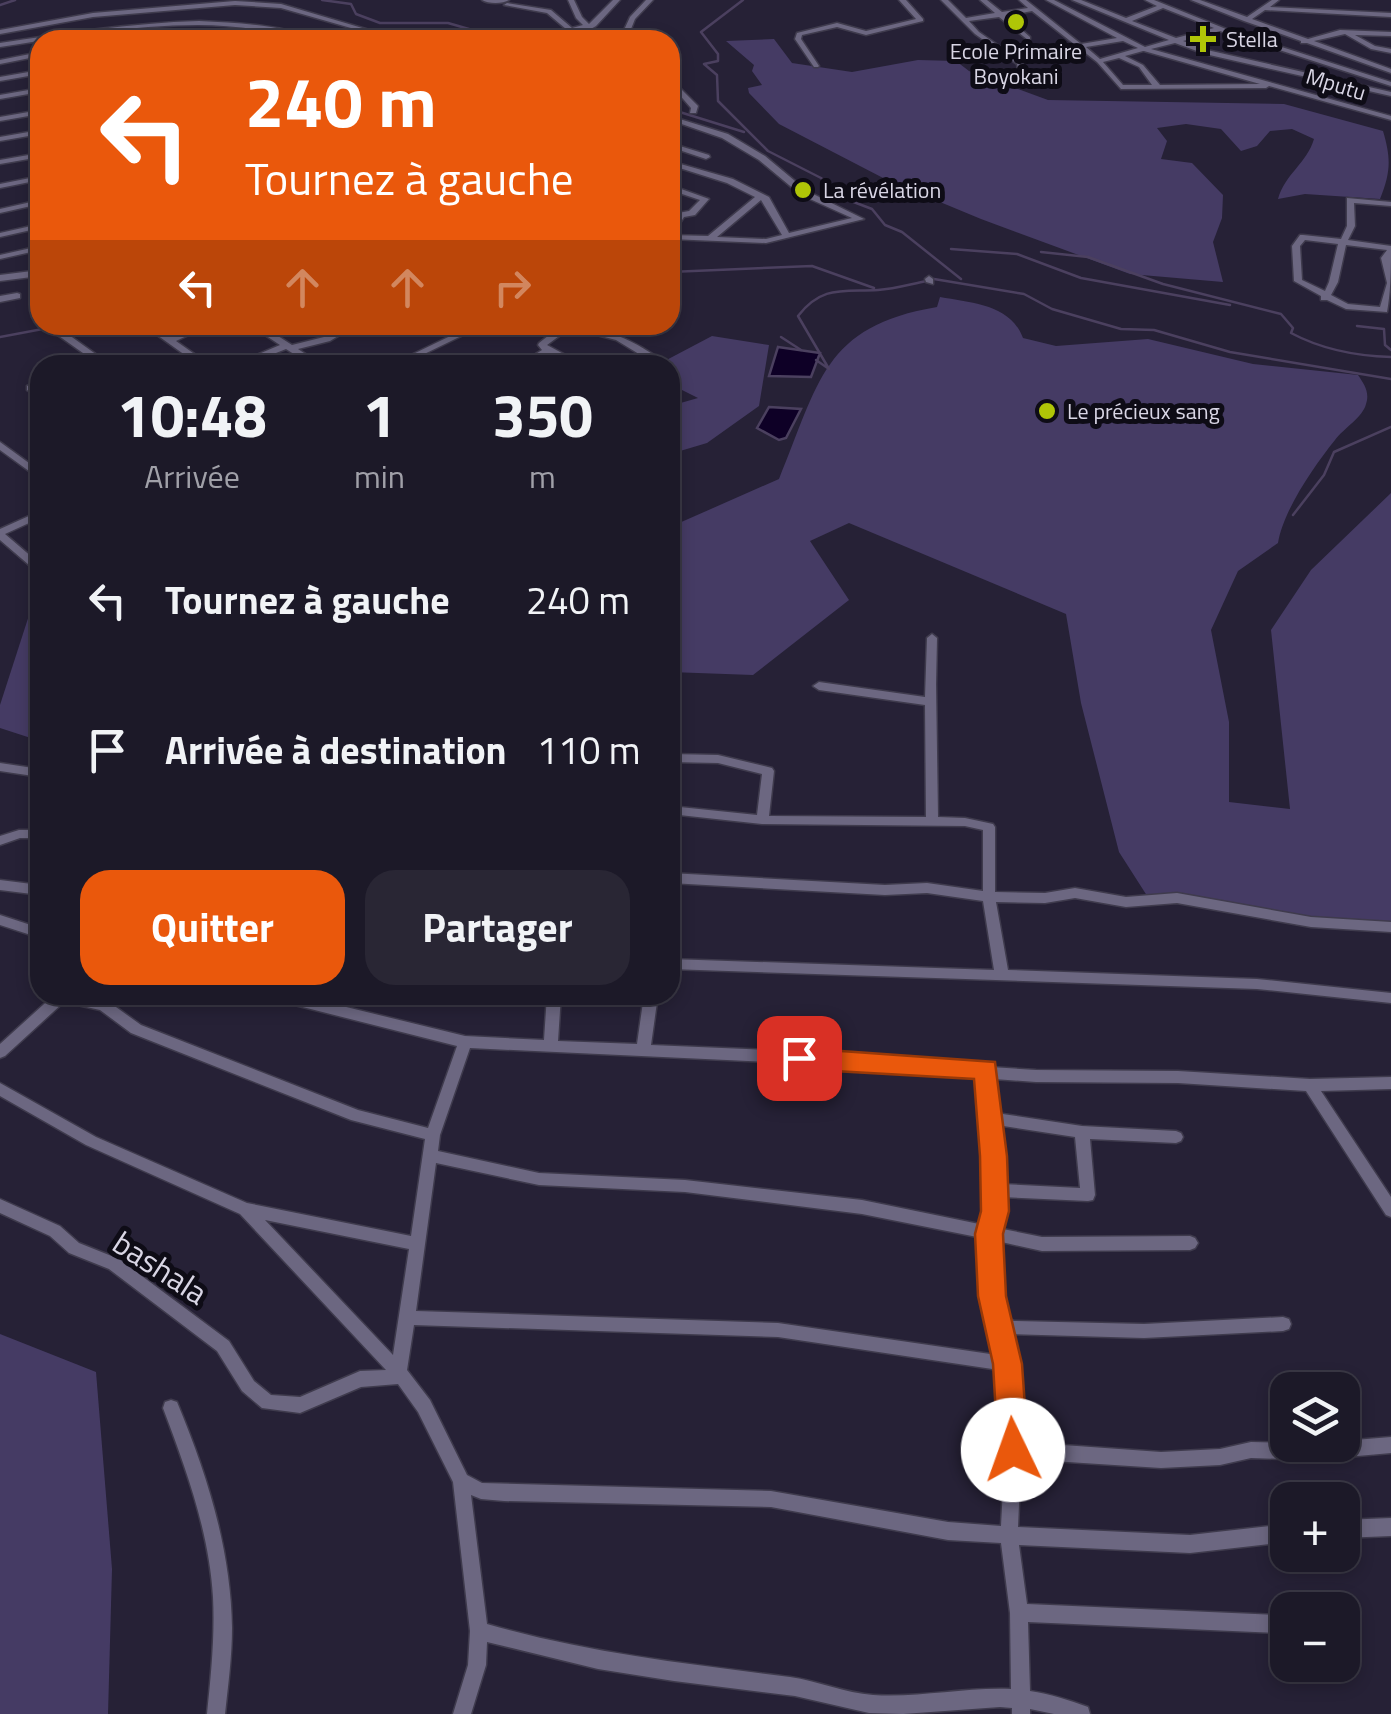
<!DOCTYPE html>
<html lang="fr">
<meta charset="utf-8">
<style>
:root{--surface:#1c1928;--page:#292634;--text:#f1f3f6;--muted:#a0a0a8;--line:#3a3845;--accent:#ea580c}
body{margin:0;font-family:"Titillium Web",sans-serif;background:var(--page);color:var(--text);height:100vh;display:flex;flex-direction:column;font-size:38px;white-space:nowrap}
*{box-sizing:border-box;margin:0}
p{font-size:32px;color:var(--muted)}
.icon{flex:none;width:55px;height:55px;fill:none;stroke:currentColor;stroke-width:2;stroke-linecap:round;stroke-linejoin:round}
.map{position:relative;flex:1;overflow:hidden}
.drawer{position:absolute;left:30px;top:355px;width:650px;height:650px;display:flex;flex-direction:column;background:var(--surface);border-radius:30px;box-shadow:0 5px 15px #0003,0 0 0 2px var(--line)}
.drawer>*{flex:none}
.top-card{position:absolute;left:30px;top:30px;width:650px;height:305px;border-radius:30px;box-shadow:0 5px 15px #0003,0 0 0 2px var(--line);background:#ea580c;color:#fff;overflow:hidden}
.tools{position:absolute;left:1270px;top:1372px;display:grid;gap:20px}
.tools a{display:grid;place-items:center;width:90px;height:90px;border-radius:20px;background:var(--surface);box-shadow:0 5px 15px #0003,0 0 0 2px var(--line);font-size:50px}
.pin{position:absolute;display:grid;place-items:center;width:85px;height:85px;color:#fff;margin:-42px;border-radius:20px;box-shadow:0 5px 15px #0006}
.me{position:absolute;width:110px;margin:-55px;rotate:357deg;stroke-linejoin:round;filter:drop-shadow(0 0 8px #0008)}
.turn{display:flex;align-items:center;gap:35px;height:210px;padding:0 50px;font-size:45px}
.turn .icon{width:130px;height:130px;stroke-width:2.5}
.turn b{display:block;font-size:70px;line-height:85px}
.lanes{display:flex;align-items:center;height:95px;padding:0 50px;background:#0003;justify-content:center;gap:50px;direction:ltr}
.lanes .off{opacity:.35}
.eta{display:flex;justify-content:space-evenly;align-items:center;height:170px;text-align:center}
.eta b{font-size:60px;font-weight:700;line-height:70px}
.button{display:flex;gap:20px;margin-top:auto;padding:20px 50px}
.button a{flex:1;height:115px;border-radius:30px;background:var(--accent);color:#fff;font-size:40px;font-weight:700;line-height:115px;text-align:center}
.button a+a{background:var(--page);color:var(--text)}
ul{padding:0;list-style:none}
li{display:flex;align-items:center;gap:30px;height:150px;padding:0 50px}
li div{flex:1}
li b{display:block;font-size:38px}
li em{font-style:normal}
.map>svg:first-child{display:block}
.green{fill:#453b64}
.water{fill:#0e0026;stroke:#4b405f;stroke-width:2.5}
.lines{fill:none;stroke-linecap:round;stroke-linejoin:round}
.stream{stroke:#4b405f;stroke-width:2.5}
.street-casing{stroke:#3f3b4d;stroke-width:3}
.street{fill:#6c6781;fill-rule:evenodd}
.route{fill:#ea580c;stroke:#983908;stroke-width:2.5}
.poi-dot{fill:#afc507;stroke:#0e0c16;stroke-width:4}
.labels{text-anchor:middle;stroke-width:10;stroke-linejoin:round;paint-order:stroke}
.far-poi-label{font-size:22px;fill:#d9d6e5;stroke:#0e0c16;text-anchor:start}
.far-street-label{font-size:22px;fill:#d9d6e5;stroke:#0e0c16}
.near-street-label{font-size:32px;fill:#d9d6e5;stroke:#0e0c16}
</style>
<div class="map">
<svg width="1391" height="1714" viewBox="0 0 1391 1714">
<rect width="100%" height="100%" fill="#262136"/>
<g class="green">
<path d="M774,39L792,63L852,72L918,60L956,61L969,71L1048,100L1284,104L1383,131C1391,158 1391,172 1380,199L1305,194L1278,199C1285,174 1307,163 1314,139L1292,129L1270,131L1257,146L1241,151L1221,129L1186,124L1157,128L1167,141L1161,159L1192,163L1223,195L1222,218L1213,242L1223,282L1130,274L981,219L887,180L779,124L749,93L748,88L762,85L752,71L754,65L726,41Z"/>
<path d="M940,297C972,303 1010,304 1023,338L1056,346L1148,339L1253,364L1358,375C1364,384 1370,392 1366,404C1363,417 1344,428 1335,440C1314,466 1283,511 1278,543L1238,571L1211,630L1229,722V802L1290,809L1271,630L1311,570L1391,493V926L1294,922L1169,899L1151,902L1119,852L1081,703L1066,614L849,523L810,541L849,600L753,675L670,672V527L779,479C819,383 823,326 937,307Z"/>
<polygon points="712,336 769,345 759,406 707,443 670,454 670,406 698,398 670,384 670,365 657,365"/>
<polygon points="40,603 40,741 0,728 0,705 32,606"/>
<polygon points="0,1334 96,1372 112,1569 108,1714 0,1714"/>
</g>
<g class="water">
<polygon points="778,347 820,353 811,377 769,376"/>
<polygon points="769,407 801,409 786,438 779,440 757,428"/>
</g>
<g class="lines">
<g class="stream">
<polyline points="322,0 351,4 356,14 380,23 448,23 507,40"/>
<polyline points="743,0 701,32 718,54 718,61 704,64 717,75 718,101 768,151 821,178 843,198 872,209 885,225 902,232 961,279"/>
<polyline points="0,5 15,0"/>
<polyline points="670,109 744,132"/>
<polyline points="951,249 1017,254 1081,278 1230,305"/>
<path d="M1041,252L1088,257L1163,284L1281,314L1293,328L1291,333C1323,350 1356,356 1391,357"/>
<polyline points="670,272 812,266 874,288"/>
<polyline points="934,279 1024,294 1052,309 1121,329 1154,330 1230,352 1391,379"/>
<polyline points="1357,326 1384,329 1385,345 1391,350"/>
<polyline points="55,327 64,325"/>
<polyline points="0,337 48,328"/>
<polyline points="781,337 801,350"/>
<path d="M816,360L829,369L798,316C822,285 843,292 878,290C895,289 911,284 927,281"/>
<polyline points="1293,515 1324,475 1334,452 1391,427"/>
</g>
<g class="street-casing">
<g id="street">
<path d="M482,0H509C503,4 488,4 482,0Z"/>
<path d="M568,0H574L582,17L589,24L613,0H620L596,26L589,30C578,28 569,33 561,40H554L566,29L547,13L504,5L507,3L551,10L572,28L583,25L576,18Z"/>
<polygon points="646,0 653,0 635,19 631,29 648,40 640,40 624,30 630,17"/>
<polygon points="899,0 906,0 923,19 923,21 866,35 837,27 802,35 801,39 819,66 818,67 814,67 795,39 797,33 837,23 866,31 916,19"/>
<path d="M941,0H948L966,18L995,13L980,0H987L1002,12L1028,8L1019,0H1026L1081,44L1117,38L1046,0H1054L1145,47L1169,40L1072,0H1081L1126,18L1157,6L1145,0H1154L1226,29L1391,82V86L1220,31L1183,41L1207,50L1391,92V96L1205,54L1175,43L1151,49L1391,116V120L1269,86L1266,88L1121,89L1097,62L1032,11L1006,16L1030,37V39L1028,40L999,17L969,21L979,32L1022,62L1023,69L1018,70L1017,64L975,34ZM1163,8L1214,28L1176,38L1132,21ZM1123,41L1138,48L1100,59L1086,47ZM1143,51H1144L1260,84L1160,85L1143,65L1125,56ZM1119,58L1139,67L1152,85H1123L1103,62Z"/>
<polygon points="1191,0 1200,0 1247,17 1272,0 1279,0 1270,7 1391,13 1391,17 1265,10 1252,19 1308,39 1340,30 1391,32 1391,36 1355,35 1375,46 1391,49 1391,53 1371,49 1345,34 1314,41 1391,69 1391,73 1307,43 1301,43 1301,41 1244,21"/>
<polygon points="235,1 281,4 403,40 393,40 281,8 235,5 93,17 0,34 0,30 93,13"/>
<path d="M199,21C239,23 283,25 320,40C305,40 291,35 275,32C250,28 224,25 198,25C131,25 65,37 0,47V43C66,33 132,23 199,21Z"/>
<polygon points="171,38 229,38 232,40 168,40"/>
<polygon points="40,52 40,56 0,64 0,60"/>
<polygon points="40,70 40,74 0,81 0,77"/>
<polygon points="670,78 698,106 696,113 690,113 691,108 670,84"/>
<polygon points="40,88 40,92 0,99 0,95"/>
<polygon points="40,110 40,114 0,121 0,117"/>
<path d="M670,116L728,134L765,156L807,191L864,219L766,243L670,239V235L708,236L755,197L727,183L670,165V161L733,179L769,197L789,233L852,218L801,195L759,160L722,138L670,120ZM761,200L782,235L766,239L717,237Z"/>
<polygon points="40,130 40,134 0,141 0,137"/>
<polygon points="670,143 709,155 710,157 706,159 670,147"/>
<polygon points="40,153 40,157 0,164 0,160"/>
<polygon points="40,176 40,180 0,188 0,184"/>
<polygon points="670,185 709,199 695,215 684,217 673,234 670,234 670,226 678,213 689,211 700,200 670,190"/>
<path d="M1347,198L1391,202V206L1354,203L1355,226L1348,240L1391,246C1391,266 1391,291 1387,312L1346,309L1327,300H1321V296L1294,281L1292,246L1300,235H1303L1341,239L1347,226ZM1305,240L1338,244L1329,282L1325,291L1302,280L1300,246ZM1346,245L1387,250L1381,258L1387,283L1380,307L1348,304L1331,295L1338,282Z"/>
<polygon points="40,200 40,204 0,213 0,209"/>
<polygon points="40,224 40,228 0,237 0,233"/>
<polygon points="40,246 40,250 0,259 0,255"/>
<polygon points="40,270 40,276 0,281 0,275"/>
<polygon points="929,276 933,279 933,284 926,282 925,279"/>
<polygon points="17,293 20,294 20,298 0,302 0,296"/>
<polygon points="49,325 55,325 111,365 100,365 49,329"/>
<polygon points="143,325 153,325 170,337 198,325 210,325 176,341 210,365 199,365"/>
<polygon points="250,325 260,325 272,332 290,325 302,325 278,336 292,345 324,337 346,325 356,325 330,341 298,349 322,365 311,365 286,349 246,365 233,365 280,345"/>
<polygon points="473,325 484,325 416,358 409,356"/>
<path d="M562,325C602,325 637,341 668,365H657L616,340L570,328L547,345L584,365H572L548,354L530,365H518L542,350L538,345L539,343Z"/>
<polygon points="30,385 40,391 40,398 27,390 27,386"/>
<polygon points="0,442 40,471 40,479 0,450"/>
<polygon points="40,511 40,518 5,534 40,564 40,572 36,571 0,540 0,529"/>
<polygon points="932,634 937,638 936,684 938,817 965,818 993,824 995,827 995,892 1045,893 1075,888 1126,897 1177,893 1311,917 1391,922 1391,932 1311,927 1177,903 1126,907 1075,898 1045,903 996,902 1008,970 1257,979 1391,993 1391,1003 1257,989 670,969 670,959 994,970 983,901 927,893 885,895 670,883 670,873 885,885 927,883 983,891 983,830 965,826 762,824 670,814 670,806 757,815 762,774 718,763 670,762 670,754 718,755 772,768 774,771 769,816 926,817 925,705 819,690 813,686 819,682 925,697 927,638"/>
<polygon points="0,763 40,769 40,777 0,771"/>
<polygon points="19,830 40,830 40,838 20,838 0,845 0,836"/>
<polygon points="0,880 40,885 40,895 0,890"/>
<polygon points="0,915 40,928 40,938 0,925"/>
<path d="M54,995H80L109,1002L141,1025L358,1110L428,1128L457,1046L275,1000L270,999L268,995H297L465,1036L544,1040L547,995H561L558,1041L637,1044L644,995H658L651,1045L767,1050L981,1066L986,1064L991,1067L1036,1070L1178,1071L1310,1079L1391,1077V1089L1321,1091L1391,1197V1217L1386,1215L1306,1091L1178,1083L1036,1082L994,1079L996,1113L1082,1126L1176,1131L1181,1133L1183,1137L1181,1141L1176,1143L1090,1139L1095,1195L1093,1200L1088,1201L1002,1197V1211L998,1228L1042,1237L1190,1236L1195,1238L1198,1243L1195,1248L1190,1250L1042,1251L997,1241L998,1264L1007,1318L1014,1321L1144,1324L1283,1317L1289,1319L1291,1324L1289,1329L1283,1331L1144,1338L1010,1334L1015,1364L1021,1442L1161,1452L1220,1449L1251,1442L1288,1443V1445H1342V1441L1391,1437V1453L1313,1460L1251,1458L1220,1465L1161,1468L1021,1459L1018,1527L1190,1535L1288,1524V1542L1190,1553L1019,1545L1027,1604L1277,1615L1283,1618L1286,1624L1283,1630L1277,1633L1028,1622L1030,1691C1050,1694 1069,1700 1088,1707L1090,1714H1054L1030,1709V1714H1012V1708L1000,1707L903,1714L869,1713L795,1696L674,1681L598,1669L487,1642L486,1665L471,1714H453L468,1665L470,1631L453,1482L418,1412L398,1384L361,1387L300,1413L262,1408L242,1391L217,1351L109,1269L69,1253L50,1236L0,1213V1199L60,1226L79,1243L119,1259L229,1341L254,1381L271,1395L300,1397L360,1371L386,1370L240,1214L86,1145L0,1096V1083L96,1137L247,1203L411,1236L425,1139L351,1120L131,1033L100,1010L64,1002L5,1056L0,1058V1044ZM470,1048L767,1062L979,1078L988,1211L984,1225L862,1200L685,1180L539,1173L438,1151L440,1135ZM997,1125L1075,1137L1080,1188L1001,1184ZM436,1163L539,1185L685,1192L862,1214L982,1238V1264L991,1317L989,1321L993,1327L997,1355L778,1323L416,1311ZM265,1220L409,1249L393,1355ZM414,1325L778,1337L999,1370L1005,1450L1001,1526L948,1522L771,1491L482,1483L467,1475L430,1400L407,1370ZM471,1495L481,1499L504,1501L771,1507L948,1540L1001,1543L1010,1613L1011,1689C965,1687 919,1698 873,1695C845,1693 818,1681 790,1677C688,1664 587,1653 487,1624Z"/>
<path d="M171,1400L177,1402C207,1474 231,1550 232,1628C232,1657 228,1686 225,1714H207C211,1675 215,1636 213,1597C209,1531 186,1469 163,1408L165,1402Z"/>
<polygon points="1391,1518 1391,1536 1342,1538 1342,1520"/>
</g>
</g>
<use href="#street" class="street"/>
</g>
<polygon class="route" points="799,1048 995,1062 1007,1156 1009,1211 1003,1234 1006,1296 1022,1364 1028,1450 1023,1460 1013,1465 1002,1460 998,1450 993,1364 978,1296 975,1234 981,1211 980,1156 974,1079 799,1069 787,1058"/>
<g class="poi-dot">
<circle cx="1016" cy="22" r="10"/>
<path d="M1198 24h10v10h10v10h-10v10h-10v-10h-10v-10h10z"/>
<circle cx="803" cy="190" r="10"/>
<circle cx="1047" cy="411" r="10"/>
</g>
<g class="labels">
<g class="far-poi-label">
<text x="1226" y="47">Stella</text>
<text x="1016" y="59" text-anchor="middle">Ecole Primaire<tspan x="1016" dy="25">Boyokani</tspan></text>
<text x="823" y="198">La révélation</text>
<text x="1067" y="419">Le précieux sang</text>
</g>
<g class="far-street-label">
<text transform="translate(1336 84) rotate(17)" y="8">Mputu</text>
</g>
<g class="near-street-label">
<text transform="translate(160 1268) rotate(33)" y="11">bashala</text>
</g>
</g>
</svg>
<div class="tools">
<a><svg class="icon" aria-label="layers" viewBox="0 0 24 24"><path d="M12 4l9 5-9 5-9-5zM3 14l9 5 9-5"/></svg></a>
<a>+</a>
<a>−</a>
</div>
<div class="pin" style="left:799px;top:1058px;background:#d93025"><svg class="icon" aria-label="arrive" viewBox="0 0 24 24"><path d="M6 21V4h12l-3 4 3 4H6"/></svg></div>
<svg class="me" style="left:1013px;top:1450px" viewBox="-20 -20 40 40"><circle r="19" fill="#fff"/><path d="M0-13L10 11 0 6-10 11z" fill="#ea580c"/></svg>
<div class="top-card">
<div class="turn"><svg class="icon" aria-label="left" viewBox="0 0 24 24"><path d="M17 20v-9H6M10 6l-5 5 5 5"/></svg><div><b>240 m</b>Tournez à gauche</div></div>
<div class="lanes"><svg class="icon" aria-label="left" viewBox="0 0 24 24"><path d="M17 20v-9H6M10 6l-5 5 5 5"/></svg><svg class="icon off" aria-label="ahead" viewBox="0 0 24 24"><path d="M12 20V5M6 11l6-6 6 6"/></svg><svg class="icon off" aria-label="ahead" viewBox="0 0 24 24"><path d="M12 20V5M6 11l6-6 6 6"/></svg><svg class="icon off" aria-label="right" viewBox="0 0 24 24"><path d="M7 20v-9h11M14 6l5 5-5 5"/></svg></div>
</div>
<section class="drawer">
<div class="eta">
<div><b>10:48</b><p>Arrivée</p></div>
<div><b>1</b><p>min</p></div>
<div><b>350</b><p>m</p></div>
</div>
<ul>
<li><svg class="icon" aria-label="left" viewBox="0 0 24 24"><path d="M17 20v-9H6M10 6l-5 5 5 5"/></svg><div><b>Tournez à gauche</b></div><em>240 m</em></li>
<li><svg class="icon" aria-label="arrive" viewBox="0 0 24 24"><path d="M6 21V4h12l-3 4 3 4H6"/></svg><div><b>Arrivée à destination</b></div><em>110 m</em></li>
</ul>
<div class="button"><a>Quitter</a><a>Partager</a></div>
</section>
</div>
